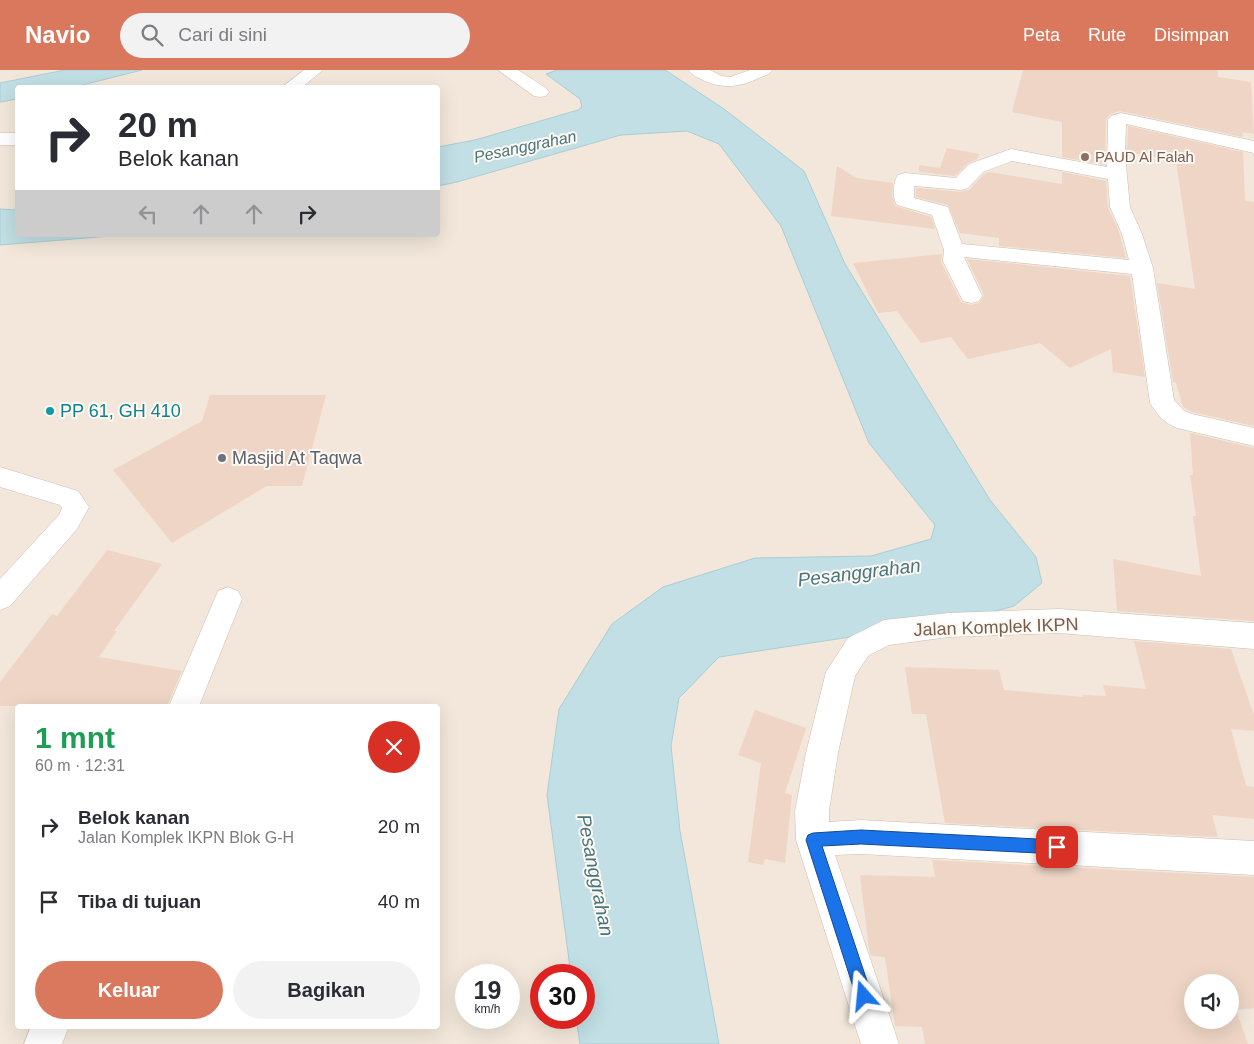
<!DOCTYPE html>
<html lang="id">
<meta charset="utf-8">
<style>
:root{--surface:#fff;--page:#f2f2f3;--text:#2b2b33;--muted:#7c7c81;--accent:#d9785c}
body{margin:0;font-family:Helvetica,sans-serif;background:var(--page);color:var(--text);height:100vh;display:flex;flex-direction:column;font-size:19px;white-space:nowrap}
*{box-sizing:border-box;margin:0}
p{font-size:16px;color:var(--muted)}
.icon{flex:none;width:28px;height:28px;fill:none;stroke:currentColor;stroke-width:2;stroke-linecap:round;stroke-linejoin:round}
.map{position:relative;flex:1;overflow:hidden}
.drawer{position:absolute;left:15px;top:634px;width:425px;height:325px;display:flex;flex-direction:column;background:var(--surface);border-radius:5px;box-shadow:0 5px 20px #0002}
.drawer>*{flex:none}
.guide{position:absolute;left:15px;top:15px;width:425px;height:152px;border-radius:5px;box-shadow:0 5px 20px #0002;background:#fff;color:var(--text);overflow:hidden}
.controls{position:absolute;left:1184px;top:904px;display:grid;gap:10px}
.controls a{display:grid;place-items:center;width:55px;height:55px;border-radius:50%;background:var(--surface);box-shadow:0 5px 20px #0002;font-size:25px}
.speed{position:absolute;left:455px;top:894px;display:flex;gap:10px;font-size:25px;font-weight:700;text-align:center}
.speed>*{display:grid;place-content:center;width:65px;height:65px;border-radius:50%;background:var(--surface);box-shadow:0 5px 20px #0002;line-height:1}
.speed small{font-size:12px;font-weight:400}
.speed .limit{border:8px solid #d22;background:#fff;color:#111}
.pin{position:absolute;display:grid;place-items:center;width:42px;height:42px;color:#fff;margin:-21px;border-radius:10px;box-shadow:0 2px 8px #0006}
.me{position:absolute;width:55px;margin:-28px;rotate:342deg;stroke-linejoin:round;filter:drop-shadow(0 0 4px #0008)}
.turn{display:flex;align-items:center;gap:18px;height:105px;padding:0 20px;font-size:22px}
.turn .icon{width:65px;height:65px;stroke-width:2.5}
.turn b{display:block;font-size:35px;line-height:42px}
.lanes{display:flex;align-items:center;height:48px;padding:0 20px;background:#0003;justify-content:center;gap:25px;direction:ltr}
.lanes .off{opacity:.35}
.round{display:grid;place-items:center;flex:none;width:52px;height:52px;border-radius:26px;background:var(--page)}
.summary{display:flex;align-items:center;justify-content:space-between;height:85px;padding:0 20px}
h1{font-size:30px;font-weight:700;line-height:38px;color:#1e9e55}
.action{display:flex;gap:10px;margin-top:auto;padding:10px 20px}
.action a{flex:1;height:58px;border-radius:30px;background:var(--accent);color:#fff;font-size:20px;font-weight:700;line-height:58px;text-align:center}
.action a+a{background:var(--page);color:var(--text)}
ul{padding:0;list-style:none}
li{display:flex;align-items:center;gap:15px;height:75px;padding:0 20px}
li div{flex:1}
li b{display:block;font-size:19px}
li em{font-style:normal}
header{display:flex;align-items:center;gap:30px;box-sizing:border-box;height:70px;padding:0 25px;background:var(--accent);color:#fff}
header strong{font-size:24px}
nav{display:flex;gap:28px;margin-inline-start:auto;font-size:18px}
.search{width:350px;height:45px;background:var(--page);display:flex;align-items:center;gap:12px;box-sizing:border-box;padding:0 18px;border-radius:28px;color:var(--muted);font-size:19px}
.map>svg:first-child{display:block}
.residential{fill:#f2e7da;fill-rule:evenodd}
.water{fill:#c1dfe4;stroke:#a8ced5}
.building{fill:#eed5c5;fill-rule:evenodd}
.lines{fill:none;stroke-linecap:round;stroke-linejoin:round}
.minor-casing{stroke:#cdbdb2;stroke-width:1}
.minor{fill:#fff;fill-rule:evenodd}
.route{fill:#1a73e8;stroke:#114b97}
.education-dot{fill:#8d6e63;stroke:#fef9f2;stroke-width:2}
.culture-dot{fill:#0f9aa8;stroke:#fef9f2;stroke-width:2}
.worship-dot{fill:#6b7280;stroke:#fef9f2;stroke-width:2}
.labels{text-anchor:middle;stroke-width:4;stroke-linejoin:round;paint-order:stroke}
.far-education-label{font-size:15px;fill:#785e54;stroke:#fef9f2;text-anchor:start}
.far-water-label{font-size:16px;font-style:italic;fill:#48767f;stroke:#fef9f2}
.culture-label{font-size:18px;fill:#0d838f;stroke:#fef9f2;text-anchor:start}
.worship-label{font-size:18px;fill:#5b616d;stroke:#fef9f2;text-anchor:start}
.street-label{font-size:18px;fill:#755d50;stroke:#fef9f2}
.water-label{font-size:19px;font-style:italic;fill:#48767f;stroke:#fef9f2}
</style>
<header>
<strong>Navio</strong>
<div class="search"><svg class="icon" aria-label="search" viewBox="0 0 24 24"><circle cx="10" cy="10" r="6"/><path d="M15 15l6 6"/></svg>Cari di sini</div>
<nav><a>Peta</a><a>Rute</a><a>Disimpan</a></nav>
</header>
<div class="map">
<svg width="1254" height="974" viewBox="0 0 1254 974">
<rect width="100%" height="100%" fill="#fbf5eb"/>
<path class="residential" d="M0,0H1254V974H0ZM18,18H438V165H18ZM18,636H438V956H18ZM466,905H509V948H466ZM541,905H584V948H541ZM1192,912H1230V950H1192Z"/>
<g class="water">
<polygon points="65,0 142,0 75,17 18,18 17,29 0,32 0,13"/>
<polygon points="557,0 665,0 724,39 804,101 845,194 990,430 1036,487 1042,513 1014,536 962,550 719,587 679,628 671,676 680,761 719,974 580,974 576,948 584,948 584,905 571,905 547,725 559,639 612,554 663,517 755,488 871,486 931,469 935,455 869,373 781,156 719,74 687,61 621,65 457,112 438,116 438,77 475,70 578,40 582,37 580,29 546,4"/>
<polygon points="0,139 17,140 18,165 123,165 0,175"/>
</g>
<g class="building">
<polygon points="1023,0 1218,0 1218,7 1251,12 1254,64 1242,62 1243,67 1120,41 1110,44 1106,50 1105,95 1062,87 1062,52 1012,42"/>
<polygon points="1128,56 1243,82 1245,131 1254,132 1254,356 1193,342 1183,337 1176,313 1173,312 1157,213 1195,219 1176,91 1127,82"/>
<polygon points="947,78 979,84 977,89 968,93 955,106 919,102 919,95 940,98"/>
<polygon points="837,96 856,108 893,113 892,125 895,136 931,147 935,159 831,146"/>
<polygon points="989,102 1062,114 1062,102 1106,111 1108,138 1118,159 1126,188 999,176 999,168 960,163 948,135 916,127 916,118 961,122 969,120 984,104"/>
<polygon points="942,184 941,192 961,232 971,235 979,233 984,225 967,189 1130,206 1145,307 1113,302 1111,279 1070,298 1040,273 968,289 951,267 921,273 897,241 878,243 853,193"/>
<polygon points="210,325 326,325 302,416 267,416 172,473 113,400 202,351"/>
<polygon points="1190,363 1254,378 1254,551 1117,541 1113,489 1201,506 1193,446 1196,446 1190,405 1193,405"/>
<polygon points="107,480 162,494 114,561 117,561 99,587 182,601 167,636 0,636 0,612 52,544 57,546"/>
<polygon points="1134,571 1231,579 1254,645 1254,661 1231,659 1246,716 1254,717 1254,749 1212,745 1218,767 945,753 926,644 912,644 905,597 999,600 1004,620 1083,627 1083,625 1106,626 1103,615 1146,619"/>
<polygon points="755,640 806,658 785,723 792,725 785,793 765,789 763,795 748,792 761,693 738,685"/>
<path d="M932,790L1254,807V938L1236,940L1248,974H925L922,957L895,956L885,887L871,886L869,879L860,805L935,807ZM1192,912H1230V950H1192Z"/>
</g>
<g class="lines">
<g class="minor-casing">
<g id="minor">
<polygon points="304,0 323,0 301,18 281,18"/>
<polygon points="498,0 518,0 546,18 549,22 546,26 540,27 534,26"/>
<path d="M689,0H710L722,6L730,7L750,0H772C769,5 764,6 759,8C740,17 724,19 705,11C699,8 692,6 689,0Z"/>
<path d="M1121,43L1254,71V83L1126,54L1125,85L1130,137L1142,164L1153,198L1174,330L1184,341L1192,344L1254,358V376L1177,358C1165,353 1157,345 1150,333L1132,204L964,187L982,226L979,231L971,233L963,231L943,191L944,180L932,145L897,135C892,128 893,112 898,105L905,103L956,108L969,94L1011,79L1107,97L1108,50L1111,46ZM1012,91L1108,109L1110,137L1122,164L1129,190L962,174L948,137L914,128V116L961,120L968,118L983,102Z"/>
<rect x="0" y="63" width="18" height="12"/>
<polygon points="0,397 78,421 89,437 77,459 10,536 0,540 0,509 59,445 62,438 60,435 0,417"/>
<polygon points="228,517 238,521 242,529 199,636 169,636 218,521"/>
<polygon points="1059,539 1254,553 1254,579 1059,563 949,567 889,575 868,586 855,606 838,683 829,741 829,752 861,750 1254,771 1254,805 861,784 835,785 899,974 861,974 796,770 795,741 806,683 826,602 848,568 884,550 949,543"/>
<polygon points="31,956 69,956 62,974 24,974"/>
</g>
</g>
<use href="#minor" class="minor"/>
</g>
<polygon class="route" points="861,760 1057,770 1062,772 1064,777 1062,782 1057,784 861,774 822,776 872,926 870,931 864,933 859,931 856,926 806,770 808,765 813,763"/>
<circle class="education-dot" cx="1085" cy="87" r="5"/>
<circle class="culture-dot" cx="50" cy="341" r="5"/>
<circle class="worship-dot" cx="222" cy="388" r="5"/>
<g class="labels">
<g class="far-education-label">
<text x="1095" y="92">PAUD Al Falah</text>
</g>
<g class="far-water-label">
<text transform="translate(525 76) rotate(-12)" y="6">Pesanggrahan</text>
</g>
<g class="culture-label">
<text x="60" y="347">PP 61, GH 410</text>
</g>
<g class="worship-label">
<text x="232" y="394">Masjid At Taqwa</text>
</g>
<g class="street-label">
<text transform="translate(996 557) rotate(-2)" y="6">Jalan Komplek IKPN</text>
</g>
<g class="water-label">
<text transform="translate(859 502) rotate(-7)" y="7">Pesanggrahan</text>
<text transform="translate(596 805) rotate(79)" y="7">Pesanggrahan</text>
</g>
</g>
</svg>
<div class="controls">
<a><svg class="icon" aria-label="sound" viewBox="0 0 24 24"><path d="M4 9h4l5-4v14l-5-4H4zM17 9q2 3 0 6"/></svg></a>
</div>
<div class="speed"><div>19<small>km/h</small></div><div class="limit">30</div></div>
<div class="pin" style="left:1057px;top:777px;background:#d93025"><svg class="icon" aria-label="arrive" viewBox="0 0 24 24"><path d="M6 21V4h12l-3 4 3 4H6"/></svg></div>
<svg class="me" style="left:864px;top:926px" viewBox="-20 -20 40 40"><path d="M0-17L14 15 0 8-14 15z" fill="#1a73e8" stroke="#fff" stroke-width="4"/></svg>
<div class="guide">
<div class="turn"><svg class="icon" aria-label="right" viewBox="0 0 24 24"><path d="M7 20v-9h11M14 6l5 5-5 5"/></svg><div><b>20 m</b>Belok kanan</div></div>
<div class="lanes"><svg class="icon off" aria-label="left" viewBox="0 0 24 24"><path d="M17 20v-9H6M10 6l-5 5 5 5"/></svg><svg class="icon off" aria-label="ahead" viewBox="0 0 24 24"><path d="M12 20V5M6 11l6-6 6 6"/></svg><svg class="icon off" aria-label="ahead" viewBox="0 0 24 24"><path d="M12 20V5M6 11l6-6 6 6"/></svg><svg class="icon" aria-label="right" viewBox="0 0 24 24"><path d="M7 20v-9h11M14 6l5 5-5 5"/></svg></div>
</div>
<section class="drawer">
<div class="summary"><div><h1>1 mnt</h1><p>60 m · 12:31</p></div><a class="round" style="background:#d93025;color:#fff"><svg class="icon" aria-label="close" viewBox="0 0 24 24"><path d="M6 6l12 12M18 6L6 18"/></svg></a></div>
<ul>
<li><svg class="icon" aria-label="right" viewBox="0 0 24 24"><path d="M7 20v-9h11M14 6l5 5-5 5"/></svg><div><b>Belok kanan</b><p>Jalan Komplek IKPN Blok G-H</p></div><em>20 m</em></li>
<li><svg class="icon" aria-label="arrive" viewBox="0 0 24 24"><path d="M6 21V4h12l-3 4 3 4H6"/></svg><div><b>Tiba di tujuan</b></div><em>40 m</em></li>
</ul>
<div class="action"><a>Keluar</a><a>Bagikan</a></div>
</section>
</div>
